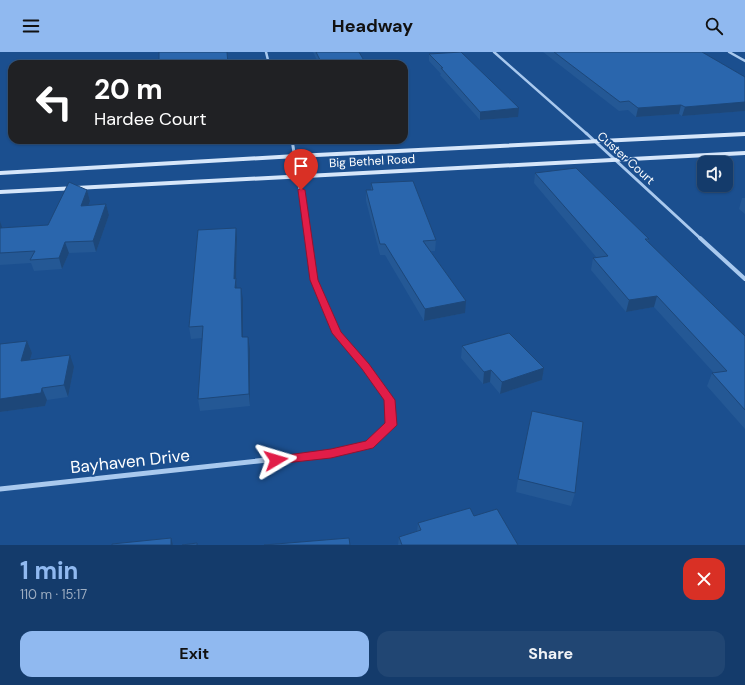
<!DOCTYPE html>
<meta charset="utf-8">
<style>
:root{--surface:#143b6b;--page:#214673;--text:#f1f3f6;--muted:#9dadc1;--line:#33557e;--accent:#90b9f0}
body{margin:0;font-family:"DM Sans",sans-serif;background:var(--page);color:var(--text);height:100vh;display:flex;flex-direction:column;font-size:15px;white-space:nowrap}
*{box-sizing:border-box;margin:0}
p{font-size:13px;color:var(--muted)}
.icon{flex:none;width:22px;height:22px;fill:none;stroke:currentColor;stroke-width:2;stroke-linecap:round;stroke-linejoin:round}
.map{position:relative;height:493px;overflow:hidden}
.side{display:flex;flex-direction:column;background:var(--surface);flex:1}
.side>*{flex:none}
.hud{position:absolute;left:8px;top:8px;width:400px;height:84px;border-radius:12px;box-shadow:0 1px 3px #0004,0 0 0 1px var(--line);background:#202124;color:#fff;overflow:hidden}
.tools{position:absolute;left:697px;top:104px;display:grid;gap:8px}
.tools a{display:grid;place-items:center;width:36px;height:36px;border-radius:8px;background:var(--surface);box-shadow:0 1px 3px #0004,0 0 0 1px var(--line);font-size:20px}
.pin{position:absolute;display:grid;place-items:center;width:34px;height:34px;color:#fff;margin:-41px -17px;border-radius:50% 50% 50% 0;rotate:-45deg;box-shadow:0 0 4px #0007}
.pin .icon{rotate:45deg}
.me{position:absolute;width:44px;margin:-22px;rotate:83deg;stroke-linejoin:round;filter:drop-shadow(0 0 3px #0008)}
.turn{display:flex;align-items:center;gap:14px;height:84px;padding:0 20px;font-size:18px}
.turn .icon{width:52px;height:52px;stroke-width:2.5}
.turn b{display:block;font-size:28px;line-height:34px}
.round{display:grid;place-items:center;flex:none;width:42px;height:42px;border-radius:12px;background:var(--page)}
.headline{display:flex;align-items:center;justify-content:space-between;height:68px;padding:0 20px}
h1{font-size:24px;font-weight:700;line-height:30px;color:var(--accent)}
.primary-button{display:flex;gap:8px;margin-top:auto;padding:8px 20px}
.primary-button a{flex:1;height:46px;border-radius:12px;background:var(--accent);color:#111;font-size:16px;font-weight:700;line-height:46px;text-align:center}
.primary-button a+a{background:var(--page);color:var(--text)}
header{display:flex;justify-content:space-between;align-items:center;height:52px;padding:0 20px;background:var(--accent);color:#111;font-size:18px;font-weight:700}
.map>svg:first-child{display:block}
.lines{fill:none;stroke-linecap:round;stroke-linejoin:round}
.street-far3{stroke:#a9c9ee;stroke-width:2.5}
.street-far2{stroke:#a9c9ee;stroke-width:3}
.street-far1{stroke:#a9c9ee;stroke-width:4}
.street{stroke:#a9c9ee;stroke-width:5}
.secondary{fill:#d6e6fa;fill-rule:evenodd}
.wall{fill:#245895}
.shaded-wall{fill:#1d4779}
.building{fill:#2a66ad;stroke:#1d4779}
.route{fill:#e11d48;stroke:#92132f}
.labels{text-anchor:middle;stroke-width:4;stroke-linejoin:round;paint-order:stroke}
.far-street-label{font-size:12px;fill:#fff;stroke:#1b4f8f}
.near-street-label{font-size:17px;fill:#fff;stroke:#1b4f8f}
</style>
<header><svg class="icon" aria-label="menu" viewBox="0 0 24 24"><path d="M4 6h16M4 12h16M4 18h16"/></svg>Headway<svg class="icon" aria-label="search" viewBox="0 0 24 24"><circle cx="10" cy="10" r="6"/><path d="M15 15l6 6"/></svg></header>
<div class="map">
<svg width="745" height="493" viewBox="0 0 745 493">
<rect width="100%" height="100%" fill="#1b4f8f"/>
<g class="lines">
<g class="street-far3">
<polyline points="266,0 269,12"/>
<polyline points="494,0 587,82"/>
<polyline points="729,0 745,9"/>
</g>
<g class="street-far2">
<polyline points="586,81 701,187"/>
<polyline points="292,88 308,187"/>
</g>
<g class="street-far1">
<polyline points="308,186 314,228 336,281 371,321"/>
<polyline points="700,186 745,227"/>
</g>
<polyline class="street" points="0,437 331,401 369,393 391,373 389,348 370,320"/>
<g class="secondary">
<polygon points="745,80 745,84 296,106 0,123 0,119 296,102"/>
<polygon points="745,99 745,103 0,142 0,138"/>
</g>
</g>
<g class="wall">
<polygon points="313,0 359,0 366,12 319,12"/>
<polygon points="543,0 702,0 745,25 745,59 682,64 679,62 636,65 628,58 619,59"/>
<polygon points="429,2 518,65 480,68 440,23 441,22 429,9"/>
<polygon points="535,121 649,187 648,190 745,284 745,377 707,334 712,321 714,321 654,255 626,260 591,218 593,206 597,206 534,131"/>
<polygon points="371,131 436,188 435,199 431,199 465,261 424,269 385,203 380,203 366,149 366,138 371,138"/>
<polygon points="87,138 90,149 88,153 106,152 109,163 96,200 69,201 62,217 34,219 31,211 0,213 0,169 2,176 48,173"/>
<polygon points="742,146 745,146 745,162 739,157"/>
<polygon points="237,186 236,227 237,236 243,247 243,285 250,297 250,354 200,359 198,347 202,286 191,287 189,275"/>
<polygon points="27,289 32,301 30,308 74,315 68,345 47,348 45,354 0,360"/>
<polygon points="462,294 544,316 542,328 500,342 490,330 483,332 461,306"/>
<polygon points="518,427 575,441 571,454 516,440"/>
<polygon points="474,464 518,493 398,493 399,485 417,479 418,471"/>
</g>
<g class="shaded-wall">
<polygon points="745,50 745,59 682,64 685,55"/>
<polygon points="681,53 679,62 636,65 638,56"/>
<polygon points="519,56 518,65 480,68 480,60"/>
<polygon points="87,138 90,149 84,164 81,154"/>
<polygon points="106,152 109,163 96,200 93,189"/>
<polygon points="0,169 3,178 0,183"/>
<polygon points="236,176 237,186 236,227 237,238 237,247 234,227"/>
<polygon points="65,190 69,201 62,217 59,206"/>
<polygon points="241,236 243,247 243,297 242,285"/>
<polygon points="657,244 654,255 626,260 629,248"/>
<polygon points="466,249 465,261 424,269 425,257"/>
<polygon points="248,285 250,297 250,354 249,342"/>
<polygon points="27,289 32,301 26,321 21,309"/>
<polygon points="70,303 74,315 68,345 64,333"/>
<polygon points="544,316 542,328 500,342 502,330"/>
<polygon points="491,318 490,330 483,332 484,320"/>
<polygon points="42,336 47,348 45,354 0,360 0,347"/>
<polygon points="171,486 173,493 171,493"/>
</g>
<g class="building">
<polygon points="159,0 227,0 228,12 163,12 163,11 159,10"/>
<polygon points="316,0 359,0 366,12 322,12"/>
<polygon points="461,0 519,56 480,60 441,16 443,16 429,2"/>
<polygon points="554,0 702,0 745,25 745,50 685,55 681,53 638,56 629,49 620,50"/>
<polygon points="576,116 649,187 645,187 745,284 745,358 712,321 727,319 657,244 629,248 593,206 608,204 535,121"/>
<polygon points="413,129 436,188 423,189 466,249 425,257 385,192 380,192 366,138 373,138 371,131"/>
<polygon points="69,130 87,138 81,154 106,152 93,189 65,190 59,206 30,208 35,199 0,201 0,176 48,173"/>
<polygon points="236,176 234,227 236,226 235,236 241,236 242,285 248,285 249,342 198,347 203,274 189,275 198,178"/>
<polygon points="509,281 544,316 502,330 491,318 484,320 462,294"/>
<polygon points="27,289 21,309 70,303 64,333 42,336 41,341 0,347 0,292"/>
<polygon points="532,359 583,370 575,441 518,427"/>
<polygon points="470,456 474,464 497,457 518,493 402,493 399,485 421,478 418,471"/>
<polygon points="171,486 171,493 112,493 112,492"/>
<polygon points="349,486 350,493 264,493"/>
<polygon points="197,491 197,493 182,493"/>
</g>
<polygon class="route" points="301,136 305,138 318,228 341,280 369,312 395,348 397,373 373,396 331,406 276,412 272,411 270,408 272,405 331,397 366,389 385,371 384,348 362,317 332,281 310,228 298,138"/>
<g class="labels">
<g class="far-street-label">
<text transform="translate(626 106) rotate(42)" y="4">Custer Court</text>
<text transform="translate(372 109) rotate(-3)" y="4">Big Bethel Road</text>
</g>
<g class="near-street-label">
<text transform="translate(130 409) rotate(-6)" y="6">Bayhaven Drive</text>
</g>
</g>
</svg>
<div class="tools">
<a><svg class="icon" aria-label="sound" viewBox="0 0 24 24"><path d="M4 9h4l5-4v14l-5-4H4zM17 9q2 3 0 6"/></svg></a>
</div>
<div class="pin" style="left:301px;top:138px;background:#d93025"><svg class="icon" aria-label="arrive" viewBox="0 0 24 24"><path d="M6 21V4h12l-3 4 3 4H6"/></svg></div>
<svg class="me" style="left:276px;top:408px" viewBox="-20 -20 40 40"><path d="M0-17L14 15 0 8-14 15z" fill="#e11d48" stroke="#fff" stroke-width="4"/></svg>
<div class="hud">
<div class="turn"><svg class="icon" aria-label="left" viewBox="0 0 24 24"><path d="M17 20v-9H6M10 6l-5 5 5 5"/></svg><div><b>20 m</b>Hardee Court</div></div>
</div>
</div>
<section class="side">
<div class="headline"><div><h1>1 min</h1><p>110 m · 15:17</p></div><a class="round" style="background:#d93025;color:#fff"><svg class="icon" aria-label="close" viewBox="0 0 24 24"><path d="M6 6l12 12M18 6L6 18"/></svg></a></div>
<div class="primary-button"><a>Exit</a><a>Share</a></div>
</section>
